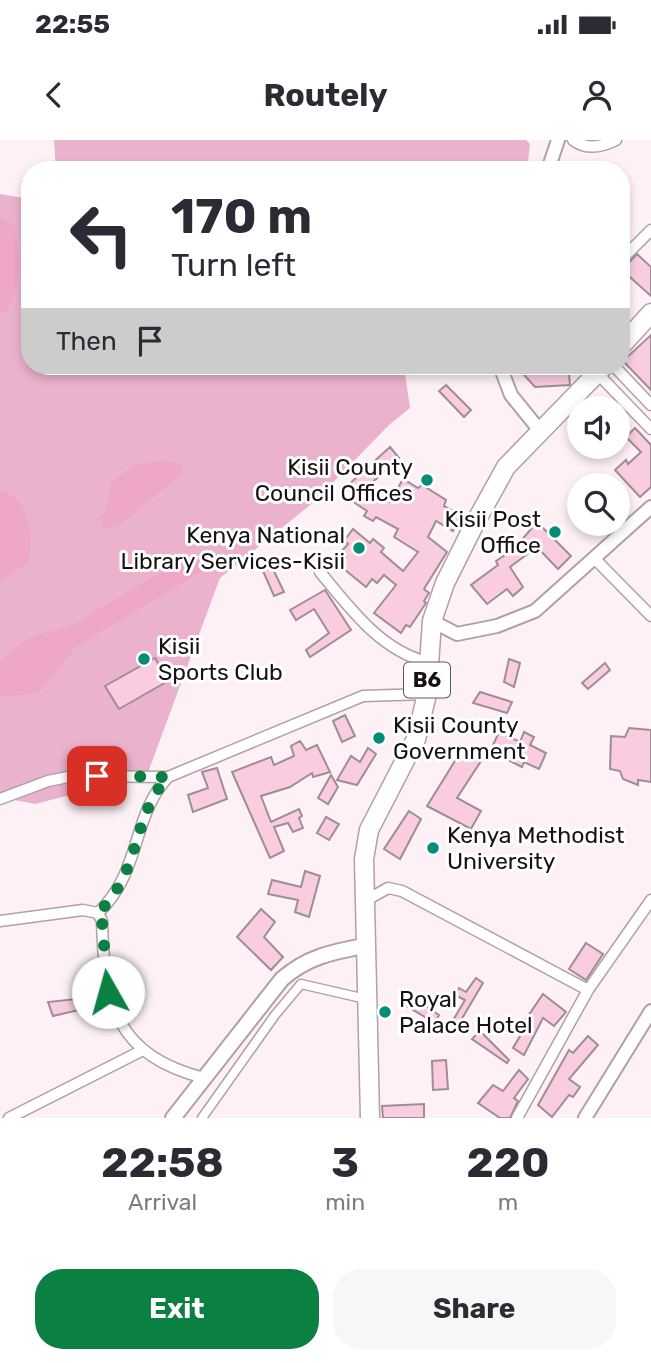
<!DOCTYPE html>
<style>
:root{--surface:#fff;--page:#f7f7f7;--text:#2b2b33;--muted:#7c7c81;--accent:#0b8043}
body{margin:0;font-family:Rubik,sans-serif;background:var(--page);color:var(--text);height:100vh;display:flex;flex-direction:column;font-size:26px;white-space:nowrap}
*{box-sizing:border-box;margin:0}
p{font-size:23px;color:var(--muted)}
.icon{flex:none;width:38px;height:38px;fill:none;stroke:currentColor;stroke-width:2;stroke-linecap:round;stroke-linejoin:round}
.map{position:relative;height:978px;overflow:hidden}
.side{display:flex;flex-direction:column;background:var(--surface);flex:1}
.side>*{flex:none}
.top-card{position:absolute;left:21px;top:21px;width:609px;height:214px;border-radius:28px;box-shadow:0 4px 10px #0003;background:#fff;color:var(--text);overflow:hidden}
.controls{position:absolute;left:567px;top:256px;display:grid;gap:14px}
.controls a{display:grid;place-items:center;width:63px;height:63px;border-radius:50%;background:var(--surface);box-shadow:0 4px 10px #0003;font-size:35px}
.pin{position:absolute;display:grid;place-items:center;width:60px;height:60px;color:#fff;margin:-30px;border-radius:14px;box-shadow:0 4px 10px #0006}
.me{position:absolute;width:77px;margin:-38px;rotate:353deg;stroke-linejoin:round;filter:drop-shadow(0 0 5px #0008)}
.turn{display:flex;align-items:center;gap:24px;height:147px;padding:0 35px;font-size:32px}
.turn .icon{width:91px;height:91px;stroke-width:2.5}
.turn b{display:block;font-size:49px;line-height:60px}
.then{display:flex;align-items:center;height:66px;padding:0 35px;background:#0003;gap:14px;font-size:26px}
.eta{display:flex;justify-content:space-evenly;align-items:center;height:119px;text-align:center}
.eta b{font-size:42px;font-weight:700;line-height:49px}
.primary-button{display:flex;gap:14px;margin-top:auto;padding:14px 35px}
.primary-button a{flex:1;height:80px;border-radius:28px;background:var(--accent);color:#fff;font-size:28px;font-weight:700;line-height:80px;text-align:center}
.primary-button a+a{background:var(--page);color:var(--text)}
.status{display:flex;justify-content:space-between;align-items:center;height:49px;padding:0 35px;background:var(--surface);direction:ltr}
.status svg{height:19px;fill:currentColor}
header{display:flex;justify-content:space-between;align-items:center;height:91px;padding:0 35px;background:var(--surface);font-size:32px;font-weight:700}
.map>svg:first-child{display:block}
.green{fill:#ebb2cd}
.forest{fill:#eea6c9}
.building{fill:#f9cce0;stroke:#9f8d95;stroke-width:2}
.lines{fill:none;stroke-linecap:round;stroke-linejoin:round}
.pedestrian-casing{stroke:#b29fa8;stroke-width:11}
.minor-casing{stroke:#b29fa8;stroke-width:13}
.tertiary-casing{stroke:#b29fa8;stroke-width:16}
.secondary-casing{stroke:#b29fa8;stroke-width:18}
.trunk-casing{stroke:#b29fa8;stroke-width:21}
.pedestrian{stroke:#fff;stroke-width:8}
.minor{stroke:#fff;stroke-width:10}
.tertiary{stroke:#fff;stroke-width:12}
.secondary{stroke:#fff;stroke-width:14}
.trunk{stroke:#fff;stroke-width:18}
.route{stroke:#0b8043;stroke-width:12;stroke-dasharray:0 21.6}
.poi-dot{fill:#018d76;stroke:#fff;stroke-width:2.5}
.labels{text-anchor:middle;stroke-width:6;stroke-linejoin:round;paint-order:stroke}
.shield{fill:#fff;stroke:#5d585a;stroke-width:2}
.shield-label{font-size:21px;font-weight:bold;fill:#171114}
.poi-label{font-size:23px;fill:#171114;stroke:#fff;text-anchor:start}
</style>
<div class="status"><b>22:55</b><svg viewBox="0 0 49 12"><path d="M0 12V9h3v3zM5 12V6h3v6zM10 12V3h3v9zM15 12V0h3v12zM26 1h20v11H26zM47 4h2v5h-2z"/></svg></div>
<header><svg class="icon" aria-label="back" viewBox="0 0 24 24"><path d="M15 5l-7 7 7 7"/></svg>Routely<svg class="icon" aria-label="person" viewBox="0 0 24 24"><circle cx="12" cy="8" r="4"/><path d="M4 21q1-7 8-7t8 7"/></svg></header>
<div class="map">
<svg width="651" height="978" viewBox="0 0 651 978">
<rect width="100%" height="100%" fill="#fdf1f6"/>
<g class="green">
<polygon points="54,0 526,0 530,4 527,30 56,30"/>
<polygon points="0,54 30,59 30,226 404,226 410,268 389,285 315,361 220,438 147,635 35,664 0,657"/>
</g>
<g class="forest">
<path d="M0,78L12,83C22,115 22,141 7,172L0,173Z"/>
<polygon points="159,321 176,322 183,327 182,334 120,384 104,390 99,378 107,369 111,343 133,326"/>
<path d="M0,350C31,358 33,396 28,422L0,441Z"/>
<polygon points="194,419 202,419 204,430 76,507 38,553 0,557 0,521 29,498 74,484 156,435"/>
</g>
<g class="building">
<polygon points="637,114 651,127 651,156 622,130"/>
<polygon points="651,195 651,250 623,221"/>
<polygon points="516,226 556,226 548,234 569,234 570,245 535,247"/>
<polygon points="446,245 471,270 464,277 439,251"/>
<polygon points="635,288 651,305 651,347 640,357 615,330 626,320 628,324 641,312 626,297"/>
<polygon points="390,307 399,318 363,351 390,362 403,339 418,348 422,345 446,360 444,366 460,375 453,391 436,381 428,397 447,412 424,449 429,453 424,461 426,463 410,487 406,485 401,493 374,473 396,445 384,435 377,443 372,439 366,447 339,425 346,417 341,412 348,404 344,401 353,389 370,403 373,399 384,408 381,412 403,431 418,412 394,397 398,389 376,377 373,381 364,376 367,371 352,361 355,355 347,346"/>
<polygon points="537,382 571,416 558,429 537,407 510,427 523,447 513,456 507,449 487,464 471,445 498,425 496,421 514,409"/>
<polygon points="272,427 284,452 274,456 263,431"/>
<polygon points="325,450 351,490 310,517 306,510 329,493 314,469 296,480 290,470"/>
<polygon points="155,518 168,541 119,569 105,546"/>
<polygon points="509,519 520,523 514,547 504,542"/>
<polygon points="605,523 610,530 588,549 582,543"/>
<polygon points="480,552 512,562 507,573 473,563"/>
<polygon points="345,575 355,596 342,602 333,581"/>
<polygon points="629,588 651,590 651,642 638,640 638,645 623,639 620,631 610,629 611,596 625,597"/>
<polygon points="499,592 520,602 524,592 534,597 530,605 546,613 539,629 524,622 522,627 510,621 512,617 492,607"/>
<polygon points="300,601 306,610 317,605 330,632 313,637 312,633 290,647 261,656 271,682 299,669 302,676 299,678 303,688 293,692 288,683 274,687 284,711 270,718 232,632 271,617 274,625 294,616 291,606"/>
<polygon points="368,608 376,614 357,645 337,640 351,616 360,622"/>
<polygon points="463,608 483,618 457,658 481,671 471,689 427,666"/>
<polygon points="217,628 227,659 193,672 188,655 208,648 202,632"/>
<polygon points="331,635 338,647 328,664 318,658"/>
<polygon points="409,671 421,679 400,719 384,709"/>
<polygon points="326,677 339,684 329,700 317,693"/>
<polygon points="305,731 320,736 309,777 295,772 298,760 268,754 272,740 301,747"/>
<polygon points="261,769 275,782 264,797 283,817 271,830 237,797"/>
<polygon points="586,803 603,814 586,840 569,829"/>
<polygon points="476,838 483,843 457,887 452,882 465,860 455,855 459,848 466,852"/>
<polygon points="543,854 566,872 554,886 543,878 524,915 513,908 527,884 524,882"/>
<polygon points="410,855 439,875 435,883 405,865"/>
<polygon points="76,859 79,870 53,876 48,862"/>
<polygon points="480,891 509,920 507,923 472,899"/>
<polygon points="588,896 598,905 569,939 580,947 573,957 569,955 552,977 538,965 569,910 573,913"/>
<polygon points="446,920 448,949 433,950 432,921"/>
<polygon points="519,930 528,939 514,958 518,961 510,978 500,978 478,963 493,945 503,951"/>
<polygon points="424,964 424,978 383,978 382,966"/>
</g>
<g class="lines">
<g class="pedestrian-casing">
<polyline id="pedestrian" points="202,978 275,875 301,844 366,859"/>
</g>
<g class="minor-casing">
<g id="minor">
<path d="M573,0C586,10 602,7 616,0"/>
<polyline points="203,30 212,28"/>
<polyline points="621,120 651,90"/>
<polyline points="614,226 651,265"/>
<polyline points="597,233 651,289"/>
<polyline points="595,419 651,476"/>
<path d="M320,432C350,468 380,510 427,522"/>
<polyline points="0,659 48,641 73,636 168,637"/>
<polyline points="365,761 388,748 402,751 588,850"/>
<path d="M98,773C142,731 131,677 168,637L363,556L427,554"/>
<path d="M98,773L102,781C104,865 116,915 204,938"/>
<polyline points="0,781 83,770 98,773"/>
<polyline points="9,978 143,910"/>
<polyline points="517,978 588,850 651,760"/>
</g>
</g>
<g class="tertiary-casing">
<g id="tertiary">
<polyline points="548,30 558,0"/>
<polyline points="500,226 511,255 541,292"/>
<polyline points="432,481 457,494 497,486 535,471 651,367"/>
<polyline points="585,978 651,871"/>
</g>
</g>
<g class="secondary-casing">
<path id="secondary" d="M173,978L282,839C307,817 332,812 364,806"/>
</g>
<g class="trunk-casing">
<g id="trunk">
<polyline points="621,206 651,173"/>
<polyline points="370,978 364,719 369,690 416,599 427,554 432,481 445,443 475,383 506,327 604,226"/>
</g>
</g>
<use href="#pedestrian" class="pedestrian"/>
<use href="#minor" class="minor"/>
<use href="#tertiary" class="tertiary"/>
<use href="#secondary" class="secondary"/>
<use href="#trunk" class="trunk"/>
</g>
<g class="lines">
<path class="route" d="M97,636L168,637C131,677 142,731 98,773L102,781L108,852"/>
</g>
<g class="poi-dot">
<circle cx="427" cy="340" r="7"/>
<circle cx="555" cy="392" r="7"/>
<circle cx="359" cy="408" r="7"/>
<circle cx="144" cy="519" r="7"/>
<circle cx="379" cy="598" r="7"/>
<circle cx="433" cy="708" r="7"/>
<circle cx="385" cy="872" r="7"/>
</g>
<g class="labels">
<rect class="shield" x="404" y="522.5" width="46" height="35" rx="5"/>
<g class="shield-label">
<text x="427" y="547">B6</text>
</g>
<g class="poi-label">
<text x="413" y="335" text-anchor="end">Kisii County<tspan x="413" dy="26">Council Offices</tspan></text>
<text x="541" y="387" text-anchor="end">Kisii Post<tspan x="541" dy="26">Office</tspan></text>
<text x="345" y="403" text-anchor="end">Kenya National<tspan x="345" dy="26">Library Services-Kisii</tspan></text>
<text x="158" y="514">Kisii<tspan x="158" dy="26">Sports Club</tspan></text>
<text x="393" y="593">Kisii County<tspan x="393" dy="26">Government</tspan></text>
<text x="447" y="703">Kenya Methodist<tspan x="447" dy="26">University</tspan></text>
<text x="399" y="867">Royal<tspan x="399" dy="26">Palace Hotel</tspan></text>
</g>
</g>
</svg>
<div class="controls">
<a><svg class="icon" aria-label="sound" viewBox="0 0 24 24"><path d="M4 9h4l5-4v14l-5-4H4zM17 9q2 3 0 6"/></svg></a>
<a><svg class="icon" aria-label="search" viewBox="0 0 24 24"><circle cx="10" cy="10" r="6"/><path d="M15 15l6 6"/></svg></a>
</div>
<div class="pin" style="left:97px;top:636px;background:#d93025"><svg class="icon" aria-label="arrive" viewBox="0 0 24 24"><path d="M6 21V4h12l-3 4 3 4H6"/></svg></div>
<svg class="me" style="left:108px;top:852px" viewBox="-20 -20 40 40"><circle r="19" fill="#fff"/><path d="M0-13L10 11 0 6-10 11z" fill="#0b8043"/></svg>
<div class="top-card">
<div class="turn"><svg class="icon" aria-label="left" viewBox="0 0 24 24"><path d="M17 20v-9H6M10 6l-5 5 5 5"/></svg><div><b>170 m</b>Turn left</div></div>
<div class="then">Then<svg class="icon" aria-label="arrive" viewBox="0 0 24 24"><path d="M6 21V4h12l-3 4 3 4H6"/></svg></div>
</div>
</div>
<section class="side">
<div class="eta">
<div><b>22:58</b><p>Arrival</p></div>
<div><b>3</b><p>min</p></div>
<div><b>220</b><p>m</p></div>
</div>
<div class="primary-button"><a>Exit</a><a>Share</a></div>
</section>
